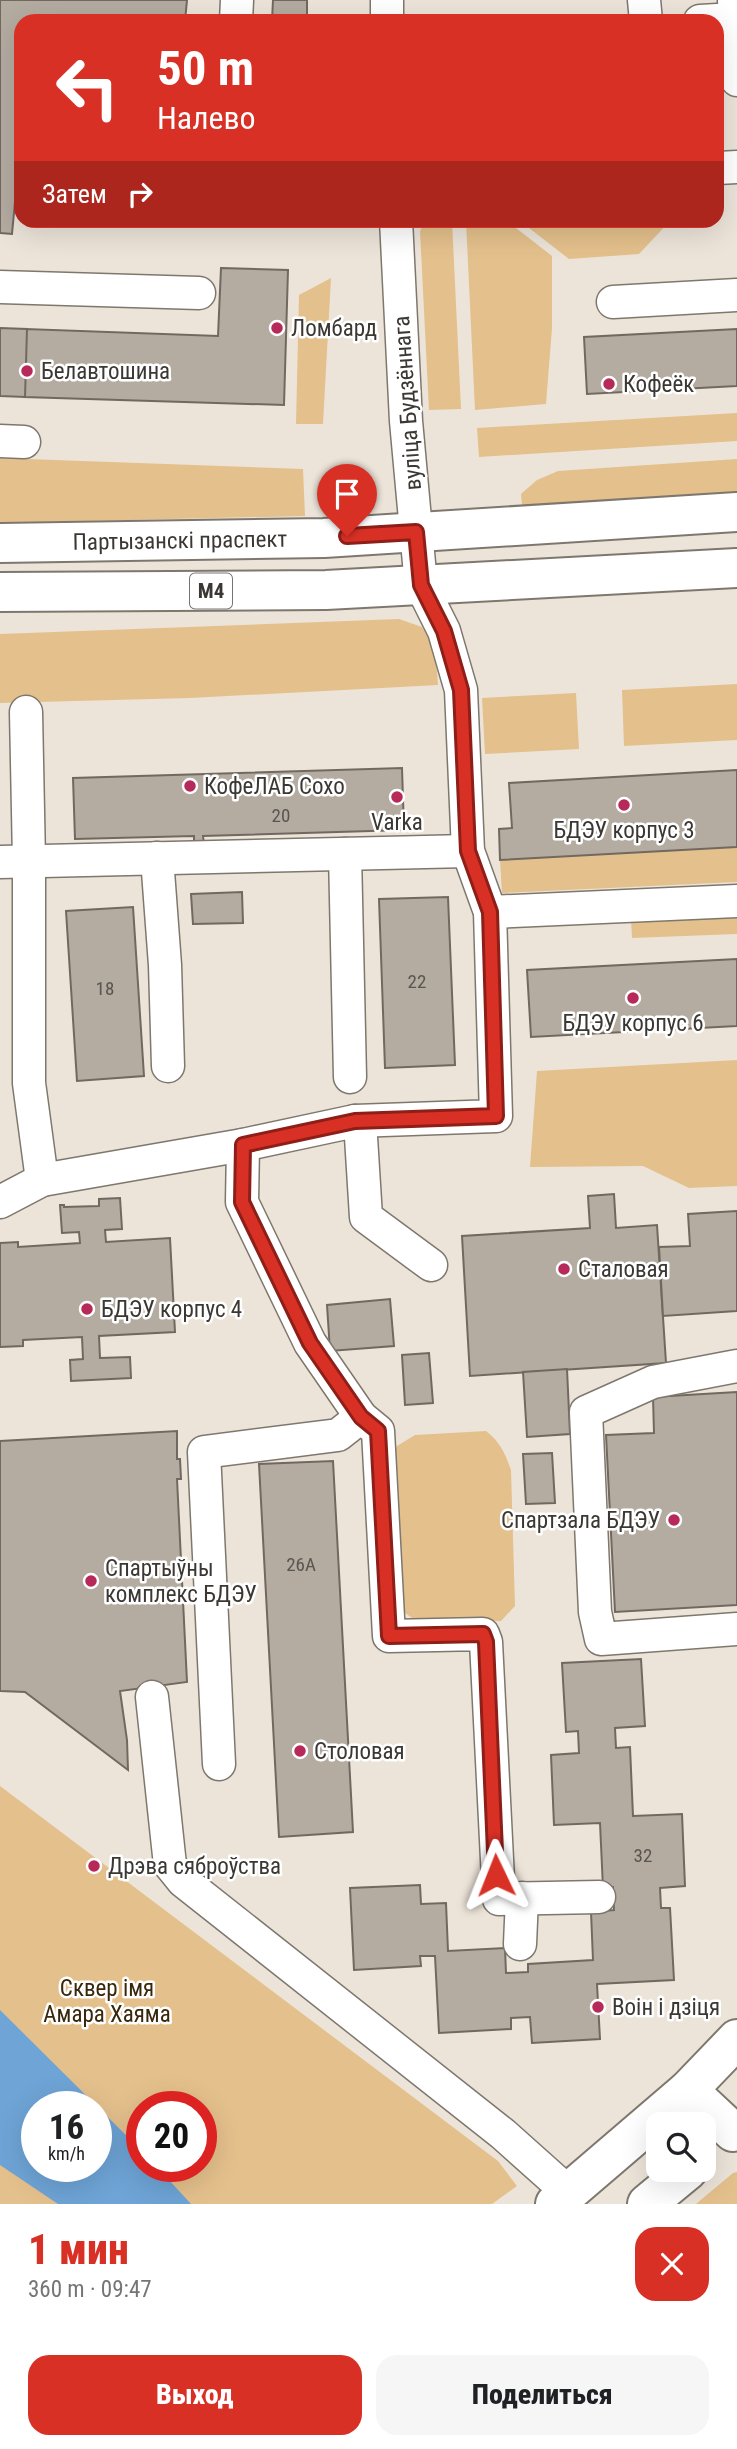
<!DOCTYPE html>
<html lang="ru">
<meta charset="utf-8">
<style>
:root{--surface:#fff;--page:#f6f6f6;--text:#202124;--muted:#757577;--accent:#d93025}
body{margin:0;font-family:"Roboto Condensed",sans-serif;background:var(--page);color:var(--text);height:100vh;display:flex;flex-direction:column;font-size:26px;white-space:nowrap}
*{box-sizing:border-box;margin:0}
p{font-size:23px;color:var(--muted)}
.icon{flex:none;width:38px;height:38px;fill:none;stroke:currentColor;stroke-width:2;stroke-linecap:round;stroke-linejoin:round}
.map{position:relative;height:2204px;overflow:hidden}
.sheet{display:flex;flex-direction:column;background:var(--surface);flex:1}
.sheet>*{flex:none}
.hud{position:absolute;left:14px;top:14px;width:710px;height:214px;border-radius:21px;box-shadow:0 7px 28px #0002;background:#d93025;color:#fff;overflow:hidden}
.buttons{position:absolute;left:646px;top:2112px;display:grid;gap:14px}
.buttons a{display:grid;place-items:center;width:70px;height:70px;border-radius:14px;background:var(--surface);box-shadow:0 7px 28px #0002;font-size:35px}
.speed{position:absolute;left:21px;top:2091px;display:flex;gap:14px;font-size:35px;font-weight:700;text-align:center}
.speed>*{display:grid;place-content:center;width:91px;height:91px;border-radius:50%;background:var(--surface);box-shadow:0 7px 28px #0002;line-height:1}
.speed small{font-size:18px;font-weight:400}
.speed .limit{border:10px solid #d22;background:#fff;color:#111}
.pin{position:absolute;display:grid;place-items:center;width:60px;height:60px;color:#fff;margin:-72px -30px;border-radius:50% 50% 50% 0;rotate:-45deg;box-shadow:0 0 7px #0007}
.pin .icon{rotate:45deg}
.me{position:absolute;width:77px;margin:-38px;rotate:358deg;stroke-linejoin:round;filter:drop-shadow(0 0 5px #0008)}
.turn{display:flex;align-items:center;gap:24px;height:147px;padding:0 28px;font-size:32px}
.turn .icon{width:91px;height:91px;stroke-width:2.5}
.turn b{display:block;font-size:49px;line-height:60px}
.then{display:flex;align-items:center;height:66px;padding:0 28px;background:#0003;gap:14px;font-size:26px}
.round{display:grid;place-items:center;flex:none;width:74px;height:74px;border-radius:21px;background:var(--page)}
.overview{display:flex;align-items:center;justify-content:space-between;height:119px;padding:0 28px}
h1{font-size:42px;font-weight:800;line-height:52px;color:var(--accent)}
.button{display:flex;gap:14px;margin-top:auto;padding:14px 28px}
.button a{flex:1;height:80px;border-radius:21px;background:var(--accent);color:#fff;font-size:28px;font-weight:800;line-height:80px;text-align:center}
.button a+a{background:var(--page);color:var(--text)}
.map>svg:first-child{display:block}
.green{fill:#e4c08c;fill-rule:evenodd}
.water{fill:#6ea4d6;fill-rule:evenodd}
.building{fill:#b4aba1;stroke:#716960;stroke-width:2}
.lines{fill:none;stroke-linecap:round;stroke-linejoin:round}
.minor-casing{stroke:#7e776d;stroke-width:35}
.major-casing{stroke:#7e776d;stroke-width:42}
.minor{stroke:#fff;stroke-width:32}
.major{stroke:#fff;stroke-width:38}
.route-casing{stroke:#8d1f18;stroke-width:18}
.route{stroke:#d93025;stroke-width:12}
.poi-dot{fill:#b72958;stroke:#fff;stroke-width:2.5}
.labels{text-anchor:middle;stroke-width:5;stroke-linejoin:round;paint-order:stroke}
.number-label{font-size:19px;fill:#59554f}
.shield{fill:#fff;stroke:#767471;stroke-width:2}
.shield-label{font-size:21px;font-weight:bold;fill:#3b3834}
.poi-label{font-size:23px;fill:#3b3834;stroke:#fff;text-anchor:start}
.street-label{font-size:23px;fill:#3b3834;stroke:#fff}
.park-label{font-size:23px;fill:#38270a;stroke:#fff}
</style>
<div class="map">
<svg width="737" height="2204" viewBox="0 0 737 2204">
<rect width="100%" height="100%" fill="#ece4d9"/>
<g class="green">
<polygon points="425,221 452,221 461,409 429,410 420,231"/>
<polygon points="466,221 507,221 552,256 552,328 546,404 475,410"/>
<polygon points="520,221 670,221 639,254 569,259"/>
<polygon points="331,278 323,424 296,424 299,295"/>
<polygon points="737,413 737,441 479,457 477,428"/>
<polygon points="0,458 303,469 305,516 0,523"/>
<polygon points="737,459 737,493 522,505 521,494 537,480 558,471"/>
<polygon points="399,619 422,627 435,646 438,685 190,698 0,703 0,634"/>
<polygon points="737,684 737,740 624,746 622,690"/>
<polygon points="576,693 579,749 485,754 482,698"/>
<polygon points="737,847 737,882 502,893 500,860"/>
<polygon points="737,915 737,934 632,938 631,919"/>
<polygon points="737,1060 737,1186 689,1188 643,1166 530,1167 537,1071"/>
<path d="M486,1431C500,1442 505,1453 511,1470L515,1606L501,1621L419,1623L394,1605L388,1462L397,1446L415,1435Z"/>
<path d="M0,1786L498,2161L517,2186L492,2204H0ZM37,2107H96V2166H37ZM142,2107H201V2166H142Z"/>
<polygon points="737,2172 737,2204 696,2204 733,2173"/>
</g>
<path class="water" d="M0,2010L142,2151V2166L157,2167L191,2204H58L0,2165ZM37,2107H96V2166H37Z"/>
<g class="building">
<polygon points="0,0 187,0 185,21 21,21 21,202 15,202 12,234 0,233"/>
<polygon points="273,0 307,0 307,21 272,21"/>
<polygon points="221,268 288,270 284,405 24,397 26,329 218,336"/>
<polygon points="0,328 27,329 25,397 0,396"/>
<polygon points="737,329 737,386 587,394 584,337"/>
<polygon points="402,768 404,830 203,836 204,844 194,844 194,836 75,839 73,778"/>
<polygon points="737,770 737,847 500,860 499,829 512,828 509,783"/>
<polygon points="242,892 243,923 193,924 191,894"/>
<polygon points="448,897 455,1065 385,1068 379,899"/>
<polygon points="133,907 144,1076 77,1081 66,911"/>
<polygon points="737,959 737,1026 531,1037 527,970"/>
<polygon points="614,1194 616,1228 657,1225 666,1363 470,1376 462,1236 590,1228 588,1196"/>
<polygon points="120,1198 122,1229 105,1230 106,1242 170,1238 175,1332 99,1336 100,1358 130,1357 131,1378 71,1381 70,1360 83,1359 82,1337 23,1340 23,1346 0,1347 0,1243 18,1242 18,1247 80,1243 79,1232 62,1233 60,1205 64,1205 64,1207 99,1206 99,1199"/>
<polygon points="737,1211 737,1311 663,1316 659,1247 690,1246 688,1214"/>
<polygon points="390,1299 394,1346 330,1351 327,1305"/>
<polygon points="429,1353 433,1403 405,1405 402,1355"/>
<polygon points="567,1369 570,1434 527,1437 523,1372"/>
<polygon points="737,1392 737,1605 615,1612 606,1435 654,1433 653,1397"/>
<polygon points="177,1431 177,1459 180,1459 181,1479 177,1479 187,1682 120,1691 127,1740 128,1770 25,1692 0,1691 0,1441"/>
<polygon points="552,1453 555,1503 526,1504 523,1454"/>
<polygon points="333,1461 353,1832 279,1837 259,1464"/>
<polygon points="641,1659 645,1726 615,1728 616,1748 630,1747 633,1816 682,1814 685,1886 660,1888 661,1908 670,1908 674,1980 597,1984 600,2039 532,2043 530,2017 511,2018 511,2029 439,2033 435,1956 420,1956 421,1966 354,1970 350,1888 420,1885 421,1904 446,1903 448,1951 505,1948 506,1973 528,1972 528,1964 593,1960 591,1912 614,1910 613,1887 603,1888 600,1823 554,1825 551,1755 579,1753 578,1731 566,1732 562,1663"/>
</g>
<g class="lines">
<g class="minor-casing">
<g id="minor">
<polyline points="387,0 387,21"/>
<polyline points="644,0 646,21"/>
<polyline points="734,0 737,80"/>
<polyline points="236,21 237,0"/>
<polyline points="700,21 735,19"/>
<polyline points="718,168 737,167"/>
<polyline points="0,287 199,293"/>
<polyline points="613,302 737,295"/>
<polyline points="0,441 24,442"/>
<polyline points="26,712 29,861 29,1083 42,1180"/>
<polyline points="345,854 350,1077"/>
<polyline points="157,858 165,965 168,1066"/>
<polyline points="0,862 468,851"/>
<polyline points="490,912 737,901"/>
<polyline points="355,1121 361,1137 366,1217 431,1265"/>
<polyline points="243,1145 242,1202 310,1343 361,1417 378,1431 389,1636 483,1634 486,1642 499,1899 599,1897"/>
<polyline points="0,1202 42,1180 243,1145 355,1121 496,1116 490,912 468,851 461,690 444,631 421,585 406,421 396,220"/>
<polyline points="737,1366 653,1382 586,1412 595,1612 601,1639 737,1629"/>
<polyline points="152,1697 170,1865 183,1881 503,2134 569,2193"/>
<polyline points="219,1764 204,1452 338,1435 361,1417"/>
<polyline points="520,1944 522,1898"/>
</g>
</g>
<g class="major-casing">
<g id="major">
<path id="s1" d="M0,543L324,538L737,512"/>
<polyline points="0,592 326,590 737,568"/>
<polyline points="688,2090 733,2132"/>
<polyline points="555,2204 688,2090 737,2039"/>
<polyline points="647,2204 688,2170"/>
</g>
</g>
<use href="#minor" class="minor"/>
<use href="#major" class="major"/>
</g>
<g class="lines">
<g class="route-casing">
<polyline id="route" points="347,536 416,532 421,585 444,631 461,690 468,851 490,912 496,1116 355,1121 243,1145 242,1202 310,1343 361,1417 378,1431 389,1636 483,1634 486,1642 496,1875"/>
</g>
<use href="#route" class="route"/>
</g>
<g class="poi-dot">
<circle cx="277" cy="328" r="7"/>
<circle cx="27" cy="371" r="7"/>
<circle cx="609" cy="384" r="7"/>
<circle cx="190" cy="786" r="7"/>
<circle cx="397" cy="797" r="7"/>
<circle cx="624" cy="805" r="7"/>
<circle cx="633" cy="998" r="7"/>
<circle cx="564" cy="1269" r="7"/>
<circle cx="87" cy="1309" r="7"/>
<circle cx="674" cy="1520" r="7"/>
<circle cx="91" cy="1581" r="7"/>
<circle cx="300" cy="1751" r="7"/>
<circle cx="94" cy="1866" r="7"/>
<circle cx="598" cy="2007" r="7"/>
</g>
<g class="labels">
<g class="number-label">
<text x="281" y="822">20</text>
<text x="417" y="988">22</text>
<text x="105" y="995">18</text>
<text x="301" y="1571">26А</text>
<text x="643" y="1862">32</text>
</g>
<rect class="shield" x="190" y="573.5" width="42" height="35" rx="5"/>
<g class="shield-label">
<text x="211" y="598">М4</text>
</g>
<g class="poi-label">
<text x="291" y="336">Ломбард</text>
<text x="41" y="379">Белавтошина</text>
<text x="623" y="392">Кофеёк</text>
<text x="204" y="794">КофеЛАБ Сохо</text>
<text x="397" y="830" text-anchor="middle">Varka</text>
<text x="624" y="838" text-anchor="middle">БДЭУ корпус 3</text>
<text x="633" y="1031" text-anchor="middle">БДЭУ корпус 6</text>
<text x="578" y="1277">Сталовая</text>
<text x="101" y="1317">БДЭУ корпус 4</text>
<text x="660" y="1528" text-anchor="end">Спартзала БДЭУ</text>
<text x="105" y="1576">Спартыўны<tspan x="105" dy="26">комплекс БДЭУ</tspan></text>
<text x="314" y="1759">Столовая</text>
<text x="108" y="1874">Дрэва сяброўства</text>
<text x="612" y="2015">Воін і дзіця</text>
</g>
<g class="street-label">
<text transform="translate(407 403) rotate(-94)" y="8">вуліца Будзённага</text>
<text dy="8" stroke="none"><textPath href="#s1" startOffset="180">Партызанскі праспект</textPath></text>
</g>
<g class="park-label">
<text x="107" y="1996">Сквер імя<tspan x="107" dy="26">Амара Хаяма</tspan></text>
</g>
</g>
</svg>
<div class="buttons">
<a><svg class="icon" aria-label="search" viewBox="0 0 24 24"><circle cx="10" cy="10" r="6"/><path d="M15 15l6 6"/></svg></a>
</div>
<div class="speed"><div>16<small>km/h</small></div><div class="limit">20</div></div>
<div class="pin" style="left:347px;top:536px;background:#d93025"><svg class="icon" aria-label="arrive" viewBox="0 0 24 24"><path d="M6 21V4h12l-3 4 3 4H6"/></svg></div>
<svg class="me" style="left:496px;top:1875px" viewBox="-20 -20 40 40"><path d="M0-17L14 15 0 8-14 15z" fill="#d93025" stroke="#fff" stroke-width="4"/></svg>
<div class="hud">
<div class="turn"><svg class="icon" aria-label="left" viewBox="0 0 24 24"><path d="M17 20v-9H6M10 6l-5 5 5 5"/></svg><div><b>50 m</b>Налево</div></div>
<div class="then">Затем<svg class="icon" aria-label="right" viewBox="0 0 24 24"><path d="M7 20v-9h11M14 6l5 5-5 5"/></svg></div>
</div>
</div>
<section class="sheet">
<div class="overview"><div><h1>1 мин</h1><p>360 m · 09:47</p></div><a class="round" style="background:#d93025;color:#fff"><svg class="icon" aria-label="close" viewBox="0 0 24 24"><path d="M6 6l12 12M18 6L6 18"/></svg></a></div>
<div class="button"><a>Выход</a><a>Поделиться</a></div>
</section>
